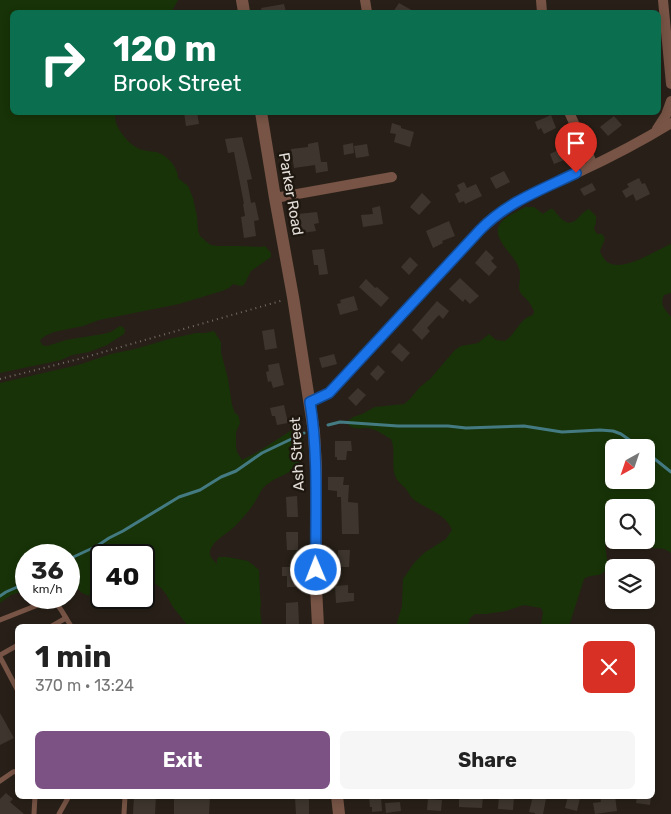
<!DOCTYPE html>
<meta charset="utf-8">
<style>
:root{--surface:#fff;--page:#f6f6f6;--text:#222;--muted:#767676;--accent:#7c5285}
body{margin:0;font-family:Rubik,sans-serif;background:var(--page);color:var(--text);height:100vh;display:flex;flex-direction:column;font-size:19px;white-space:nowrap}
*{box-sizing:border-box;margin:0}
p{font-size:16px;color:var(--muted)}
.icon{flex:none;width:28px;height:28px;fill:none;stroke:currentColor;stroke-width:2;stroke-linecap:round;stroke-linejoin:round}
.map{position:relative;flex:1;overflow:hidden}
.sheet{position:absolute;left:15px;top:624px;width:640px;height:175px;display:flex;flex-direction:column;background:var(--surface);border-radius:8px;box-shadow:0 2px 8px #0003}
.sheet>*{flex:none}
.banner{position:absolute;left:10px;top:10px;width:651px;height:105px;border-radius:8px;box-shadow:0 2px 8px #0003;background:#0b6e4f;color:#fff;overflow:hidden}
.needle{width:32px;rotate:220deg}
.fabs{position:absolute;left:605px;top:439px;display:grid;gap:10px}
.fabs a{display:grid;place-items:center;width:50px;height:50px;border-radius:8px;background:var(--surface);box-shadow:0 2px 8px #0003;font-size:25px}
.speed{position:absolute;left:15px;top:544px;display:flex;gap:10px;font-size:25px;font-weight:700;text-align:center}
.speed>*{display:grid;place-content:center;width:65px;height:65px;border-radius:50%;background:var(--surface);box-shadow:0 2px 8px #0003;line-height:1}
.speed small{font-size:12px;font-weight:400}
.speed .limit{border:2px solid #111;border-radius:8px;background:#fff;color:#111}
.pin{position:absolute;display:grid;place-items:center;width:42px;height:42px;color:#fff;margin:-51px -21px;border-radius:50% 50% 50% 0;rotate:-45deg;box-shadow:0 0 5px #0007}
.pin .icon{rotate:45deg}
.me{position:absolute;width:55px;margin:-28px;rotate:359deg;stroke-linejoin:round;filter:drop-shadow(0 0 4px #0008)}
.turn{display:flex;align-items:center;gap:18px;height:105px;padding:0 20px;font-size:22px}
.turn .icon{width:65px;height:65px;stroke-width:2.5}
.turn b{display:block;font-size:35px;line-height:42px}
.round{display:grid;place-items:center;flex:none;width:52px;height:52px;border-radius:8px;background:var(--page)}
.head{display:flex;align-items:center;justify-content:space-between;height:85px;padding:0 20px}
h1{font-size:30px;font-weight:700;line-height:38px}
.primary-button{display:flex;gap:10px;margin-top:auto;padding:10px 20px}
.primary-button a{flex:1;height:58px;border-radius:8px;background:var(--accent);color:#fff;font-size:20px;font-weight:700;line-height:58px;text-align:center}
.primary-button a+a{background:var(--page);color:var(--text)}
.map>svg:first-child{display:block}
.green{fill:#183308;fill-rule:evenodd}
.lines{fill:none;stroke-linecap:round;stroke-linejoin:round}
.stream{stroke:#447b83;stroke-width:3}
.building{fill:#3e362e}
.path{stroke:#736c65;stroke-width:2;stroke-dasharray:1 4;stroke-linecap:butt}
.service{stroke:#775445;stroke-width:5}
.minor{stroke:#775445;stroke-width:10}
.tertiary{stroke:#775445;stroke-width:12}
.route-casing{stroke:#114b97;stroke-width:12}
.route{stroke:#1a73e8;stroke-width:9}
.labels{text-anchor:middle;stroke-width:5;stroke-linejoin:round;paint-order:stroke}
.street-label{font-size:15px;fill:#e2ddd8;stroke:#1e170f}
</style>
<div class="map">
<svg width="671" height="814" viewBox="0 0 671 814">
<rect width="100%" height="100%" fill="#282018"/>
<g class="green">
<path d="M0,0H178L172,11L169,12H12V112L116,113C114,120 116,124 120,131C125,138 130,144 137,148C143,151 150,151 156,152C167,155 178,167 178,178L188,186L193,198L197,217L198,230L200,236L208,243L211,245L218,246H238L260,247L265,246L271,253V257L251,271L244,285L241,286L233,284L229,288L222,291L179,304L99,320L83,326L54,332L45,336L40,340L42,345L47,346L66,340L103,334L111,332L120,326L123,327L125,330L124,334L107,345L89,352L72,355L61,360L0,373Z"/>
<path d="M525,207H534L543,214L550,209H553C559,216 566,228 576,220C581,216 582,212 589,209L596,216V222L594,229L597,234H602C608,240 601,245 600,252C602,255 604,260 607,262C623,273 656,250 671,244V293L664,295C659,305 665,309 671,317V553C659,543 652,555 642,540H646V508H614V523L608,526C603,539 606,552 608,565C603,580 594,572 584,579L569,626H541L543,612L541,608L524,605L506,611L486,614H475L470,618L468,626H396L402,606L403,579L408,572L414,563L424,553L446,539L452,530C446,514 426,509 413,499C410,496 409,493 406,489C404,486 400,484 398,481C389,469 397,453 391,439C385,436 379,431 372,429C364,426 354,432 348,424V421L353,417L362,414L375,407L404,404L409,400L420,387L430,379L455,350L461,346L478,343L489,334L496,340L505,341C516,334 520,318 533,315L534,311C532,307 530,303 528,301C525,297 522,296 520,292C518,286 520,282 520,277C521,272 518,266 516,262C510,252 496,241 498,228C500,218 517,212 525,207ZM614,448H646V480H614Z"/>
<path d="M214,331L221,342V352L228,379L232,405L235,413L238,415L239,418L240,423L236,432V446L237,452L242,460L256,453L292,430L296,429C301,433 304,440 304,446C303,476 281,471 264,487C260,491 259,496 256,500C251,509 242,519 234,527C227,534 213,540 210,551C209,557 213,560 217,564V559L219,557H227L248,561L259,570L260,596L261,604L260,610L262,626H188L173,607L166,594L161,588L154,583L148,574L144,572V555H101V591C85,602 81,590 69,582V555H26V590L11,595L0,603V383L78,365L111,354L135,349L169,339L196,333H205Z"/>
</g>
<g class="lines">
<g class="stream">
<polyline points="328,425 340,422 398,426 448,426 466,428 524,426 562,432 600,430 613,431 621,434 641,448"/>
<polyline points="646,452 671,472"/>
<polyline points="69,559 97,546 109,538 123,531 179,497 200,490 221,477 236,471 262,453 304,433"/>
<polyline points="0,596 6,592 26,583"/>
</g>
</g>
<g class="building">
<polygon points="399,3 415,12 393,12"/>
<polygon points="284,4 286,12 262,12 261,8"/>
<polygon points="184,112 197,112 199,124 186,126"/>
<polygon points="551,115 556,128 544,134 541,128 538,130 535,122"/>
<polygon points="614,116 622,125 608,136 600,127"/>
<polygon points="392,123 401,126 401,128 414,132 410,147 394,142 396,134 390,133"/>
<polygon points="242,137 252,179 247,180 251,203 255,202 259,220 254,221 256,236 244,238 241,217 245,216 243,204 244,204 234,152 228,153 225,139"/>
<polygon points="318,142 321,162 327,162 328,171 316,173 315,165 294,168 291,149 308,147 308,144"/>
<polygon points="353,143 354,153 344,155 343,145"/>
<polygon points="367,144 369,156 356,158 354,146"/>
<polygon points="564,147 569,158 554,164 550,154"/>
<polygon points="504,171 510,182 496,189 490,178"/>
<polygon points="639,178 642,184 645,183 650,194 636,201 633,194 626,198 622,191 629,187 627,184"/>
<polygon points="464,182 467,188 476,184 482,196 465,204 464,201 459,203 455,194 460,191 457,185"/>
<polygon points="592,183 596,190 584,196 580,189"/>
<polygon points="422,193 431,202 419,215 410,207"/>
<polygon points="380,206 383,224 363,227 361,215 373,214 372,208"/>
<polygon points="317,212 319,223 314,224 316,231 302,233 298,214"/>
<polygon points="449,221 455,236 442,241 443,243 433,248 426,231"/>
<polygon points="324,249 328,274 319,275 318,265 314,265 312,250"/>
<polygon points="486,250 494,258 491,261 497,267 489,276 475,263"/>
<polygon points="410,257 418,265 409,275 401,267"/>
<polygon points="460,278 479,296 470,304 465,299 463,302 449,289"/>
<polygon points="366,279 375,288 377,287 389,298 381,307 359,287"/>
<polygon points="354,296 358,310 340,315 337,304 341,303 340,300"/>
<polygon points="437,301 449,311 443,319 439,315 437,317 427,328 430,331 422,340 412,330"/>
<polygon points="274,329 277,348 265,350 262,331"/>
<polygon points="399,343 410,353 402,362 391,352"/>
<polygon points="334,354 337,364 322,368 319,358"/>
<polygon points="279,363 284,385 273,388 271,381 268,382 266,372 269,371 268,365"/>
<polygon points="378,365 385,372 377,381 370,374"/>
<polygon points="358,388 366,395 356,406 348,398"/>
<polygon points="284,405 288,423 277,425 275,416 272,416 270,408"/>
<polygon points="335,441 351,441 352,451 347,451 346,460 337,460 337,457 335,457"/>
<polygon points="328,477 344,477 343,485 349,485 348,502 358,503 359,534 342,534 341,497 337,497 337,491 328,490"/>
<polygon points="297,496 298,517 287,517 286,497"/>
<polygon points="286,532 298,532 298,550 287,550"/>
<polygon points="338,550 350,550 349,567 337,567"/>
<polygon points="282,567 298,567 298,587 287,587 287,576 282,576"/>
<polygon points="348,585 348,593 354,593 354,601 336,603 335,586"/>
<polygon points="298,602 299,624 286,624 286,603"/>
<polygon points="0,713 14,738 0,745"/>
<polygon points="6,793 13,799 10,802 24,814 0,814 0,799"/>
<polygon points="134,796 156,796 155,814 133,814"/>
<polygon points="174,796 210,796 209,814 174,814"/>
<polygon points="369,796 381,796 382,811 372,812 372,807 370,807"/>
<polygon points="459,796 483,796 482,808 459,807"/>
<polygon points="499,796 514,797 513,810 498,809"/>
<polygon points="533,796 546,799 543,814 535,814 535,813 529,812"/>
<polygon points="568,796 580,798 577,811 565,808"/>
<polygon points="600,796 615,796 617,811 595,814 593,803 601,802"/>
<polygon points="637,796 651,796 650,805 636,803"/>
<polygon points="295,798 309,798 309,814 296,814"/>
<polygon points="428,799 442,800 441,811 427,810"/>
<polygon points="400,802 401,811 386,813 385,803"/>
</g>
<g class="lines">
<polyline class="path" points="0,379 79,359 284,300"/>
<g class="service">
<path d="M0,620L48,601C58,602 61,610 66,618"/>
<polyline points="52,626 66,618 71,626"/>
<polyline points="0,655 18,645"/>
<polyline points="0,657 18,691"/>
<polyline points="0,781 13,772 18,771"/>
<polyline points="34,814 35,796"/>
<polyline points="59,814 69,796"/>
<polyline points="124,814 125,796"/>
</g>
<g class="minor">
<polyline points="365,0 367,12"/>
<polyline points="541,0 542,12"/>
<polyline points="663,0 671,84"/>
<polyline points="569,112 593,165"/>
<polyline points="657,129 666,115 671,101"/>
<polyline points="275,198 392,177"/>
<path d="M310,402L329,393L480,230C507,202 544,189 579,172C611,157 642,141 671,123"/>
</g>
<g class="tertiary">
<polyline points="242,0 244,12"/>
<polyline points="261,112 275,198 293,297 314,432 316,467 316,587 318,626"/>
<polyline points="337,796 339,814"/>
</g>
</g>
<g class="lines">
<g class="route-casing">
<path id="route" d="M316,570C315,514 319,458 310,402L329,393L480,230C507,202 541,190 576,173"/>
</g>
<use href="#route" class="route"/>
</g>
<g class="labels">
<g class="street-label">
<text transform="translate(291 194) rotate(80)" y="5">Parker Road</text>
<text transform="translate(297 454) rotate(-93)" y="5">Ash Street</text>
</g>
</g>
</svg>
<div class="fabs">
<a><svg class="needle" viewBox="-14 -14 28 28"><path d="M0-13l5 13h-10z" fill="#e53935"/><path d="M0 13l5-13h-10z" fill="#767676"/></svg></a>
<a><svg class="icon" aria-label="search" viewBox="0 0 24 24"><circle cx="10" cy="10" r="6"/><path d="M15 15l6 6"/></svg></a>
<a><svg class="icon" aria-label="layers" viewBox="0 0 24 24"><path d="M12 4l9 5-9 5-9-5zM3 14l9 5 9-5"/></svg></a>
</div>
<div class="speed"><div>36<small>km/h</small></div><div class="limit">40</div></div>
<div class="pin" style="left:576px;top:173px;background:#d93025"><svg class="icon" aria-label="arrive" viewBox="0 0 24 24"><path d="M6 21V4h12l-3 4 3 4H6"/></svg></div>
<svg class="me" style="left:316px;top:570px" viewBox="-20 -20 40 40"><circle r="17" fill="#1a73e8" stroke="#fff" stroke-width="3"/><path d="M0-11L8 9 0 5-8 9z" fill="#fff"/></svg>
<div class="banner">
<div class="turn"><svg class="icon" aria-label="right" viewBox="0 0 24 24"><path d="M7 20v-9h11M14 6l5 5-5 5"/></svg><div><b>120 m</b>Brook Street</div></div>
</div>
<section class="sheet">
<div class="head"><div><h1>1 min</h1><p>370 m · 13:24</p></div><a class="round" style="background:#d93025;color:#fff"><svg class="icon" aria-label="close" viewBox="0 0 24 24"><path d="M6 6l12 12M18 6L6 18"/></svg></a></div>
<div class="primary-button"><a>Exit</a><a>Share</a></div>
</section>
</div>
